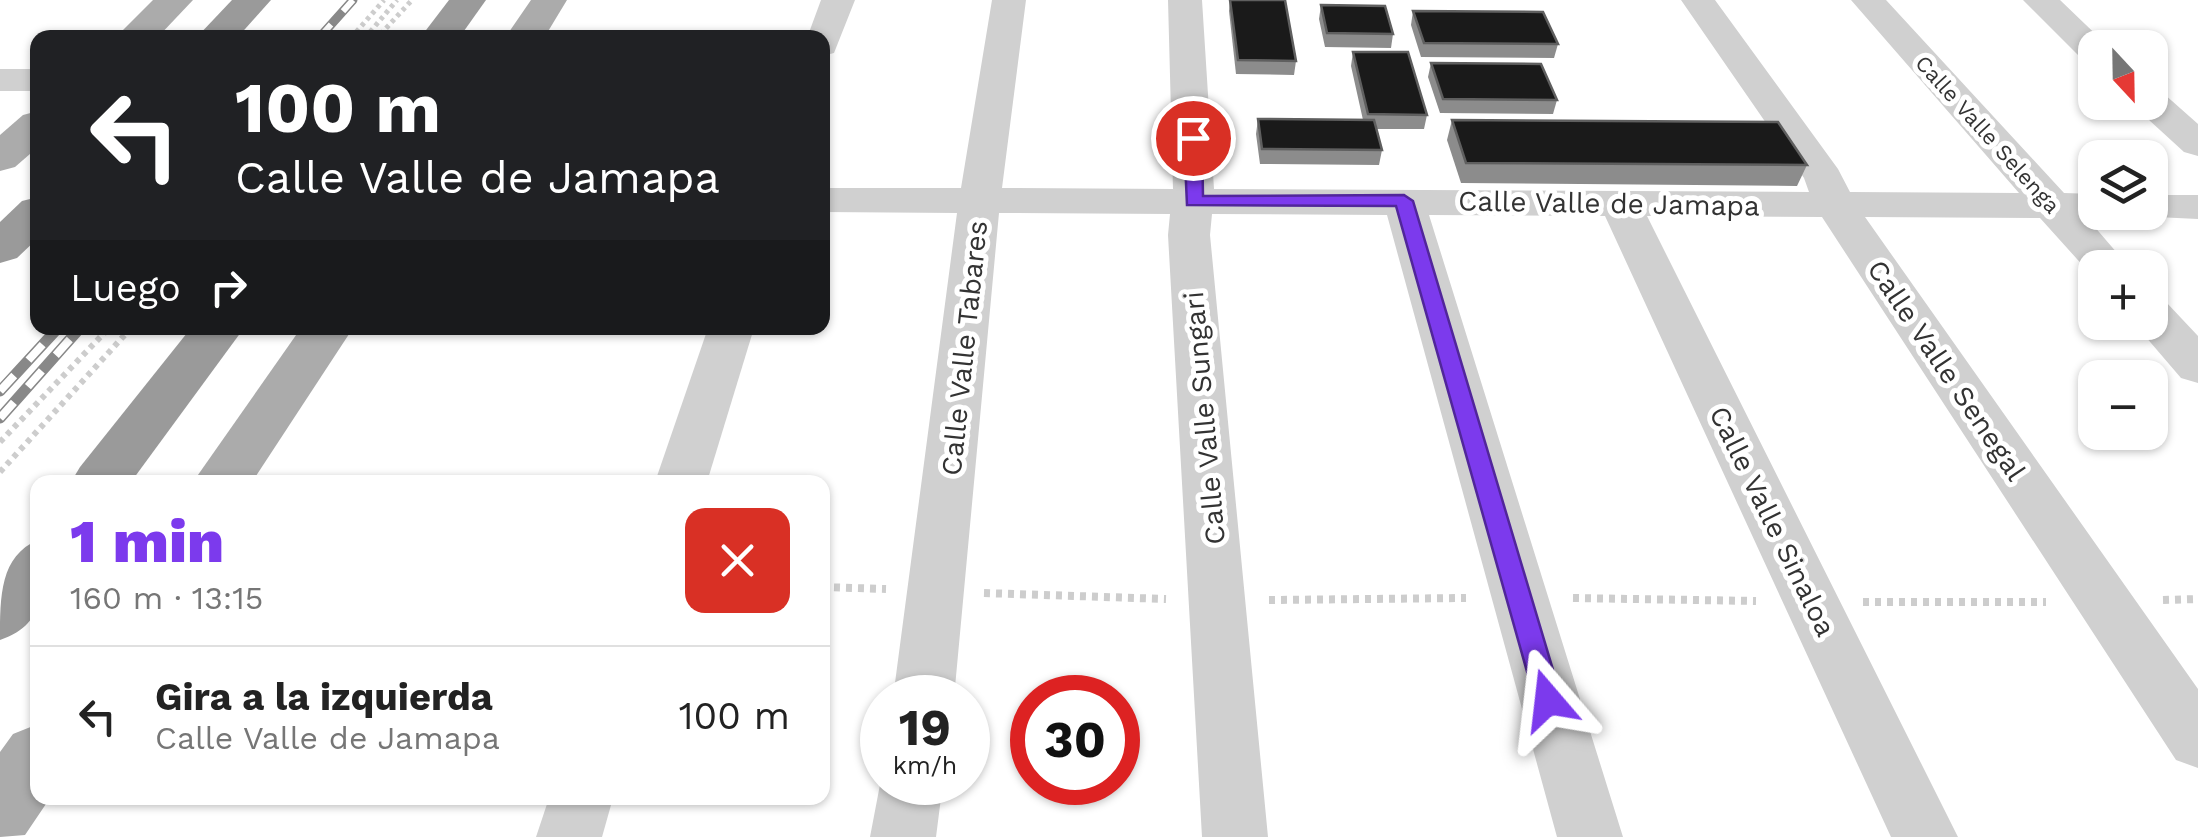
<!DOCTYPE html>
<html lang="es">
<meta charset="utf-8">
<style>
:root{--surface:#fff;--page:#f2f2f2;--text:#222;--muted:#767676;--line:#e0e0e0;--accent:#7c3aed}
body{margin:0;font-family:"Work Sans",sans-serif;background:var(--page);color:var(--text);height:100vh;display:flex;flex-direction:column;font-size:38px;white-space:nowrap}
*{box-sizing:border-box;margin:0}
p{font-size:32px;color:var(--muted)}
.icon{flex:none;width:55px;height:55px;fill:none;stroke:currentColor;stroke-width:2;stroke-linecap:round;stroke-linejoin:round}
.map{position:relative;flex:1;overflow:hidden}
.sheet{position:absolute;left:30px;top:475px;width:800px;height:330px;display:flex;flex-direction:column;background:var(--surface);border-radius:20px;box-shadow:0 2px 8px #0004}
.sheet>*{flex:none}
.top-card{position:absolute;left:30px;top:30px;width:800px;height:305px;border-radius:20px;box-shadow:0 2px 8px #0004;background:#202124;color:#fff;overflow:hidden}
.needle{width:65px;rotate:158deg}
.buttons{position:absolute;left:2078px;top:30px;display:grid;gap:20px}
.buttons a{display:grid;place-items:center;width:90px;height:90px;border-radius:20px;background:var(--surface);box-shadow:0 2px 8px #0004;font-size:50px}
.speed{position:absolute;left:860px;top:675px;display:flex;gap:20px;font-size:50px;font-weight:700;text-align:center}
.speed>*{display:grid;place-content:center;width:130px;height:130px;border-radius:50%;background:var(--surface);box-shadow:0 2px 8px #0004;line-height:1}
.speed small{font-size:25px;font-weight:400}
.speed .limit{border:15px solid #d22;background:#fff;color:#111}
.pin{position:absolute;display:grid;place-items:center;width:85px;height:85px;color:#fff;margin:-42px;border:5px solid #fff;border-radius:50%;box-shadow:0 2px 10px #0007}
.me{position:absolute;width:110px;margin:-55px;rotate:343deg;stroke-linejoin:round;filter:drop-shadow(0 0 8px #0008)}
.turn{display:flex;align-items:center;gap:35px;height:210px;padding:0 40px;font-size:45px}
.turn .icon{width:130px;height:130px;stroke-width:2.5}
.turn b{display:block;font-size:70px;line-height:85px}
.then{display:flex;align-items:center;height:95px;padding:0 40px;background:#0003;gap:20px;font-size:38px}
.round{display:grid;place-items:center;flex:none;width:105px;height:105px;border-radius:20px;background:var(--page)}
.headline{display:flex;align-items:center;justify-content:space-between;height:170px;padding:0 40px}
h1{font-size:60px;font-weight:800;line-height:75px;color:var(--accent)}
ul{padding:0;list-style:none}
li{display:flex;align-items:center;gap:30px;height:140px;padding:0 40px;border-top:2px solid var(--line)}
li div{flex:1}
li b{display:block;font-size:38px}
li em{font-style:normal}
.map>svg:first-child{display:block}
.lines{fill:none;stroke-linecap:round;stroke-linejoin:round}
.path-far2{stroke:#cdcdcd;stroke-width:5;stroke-dasharray:4 4;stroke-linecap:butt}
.path-far1{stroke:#cdcdcd;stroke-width:6;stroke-dasharray:5 5;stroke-linecap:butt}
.path{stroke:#cdcdcd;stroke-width:8;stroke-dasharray:6 6;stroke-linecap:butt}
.minor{fill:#d0d0d0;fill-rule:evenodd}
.major{fill:#ababab;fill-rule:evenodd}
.highway{fill:#9a9a9a;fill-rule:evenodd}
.rail-far1-casing{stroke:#888;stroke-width:9}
.rail-casing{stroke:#888;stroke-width:11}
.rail-far1{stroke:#fff;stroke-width:6;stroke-dasharray:18;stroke-linecap:butt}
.rail{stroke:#fff;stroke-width:8;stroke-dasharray:21;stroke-linecap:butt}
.wall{fill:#8c8c8c}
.building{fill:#1a1a1a;stroke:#5f5f5f;stroke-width:2.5}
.route{fill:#7c3aed;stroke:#51269a;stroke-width:2.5}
.labels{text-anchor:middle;stroke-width:10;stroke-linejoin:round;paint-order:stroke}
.far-street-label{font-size:22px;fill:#333;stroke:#fff}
.street-label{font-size:28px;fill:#333;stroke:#fff}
</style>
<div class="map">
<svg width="2198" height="837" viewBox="0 0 2198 837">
<rect width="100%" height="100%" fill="#fff"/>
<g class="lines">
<g class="path-far2">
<polyline points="351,38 384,0"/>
<polyline points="365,38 397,0"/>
<polyline points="390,38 378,37 412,0"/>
</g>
<g class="path-far1">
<polyline points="0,442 109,328"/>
<polyline points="0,472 131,328"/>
</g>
<g class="path">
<polyline points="822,587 886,589"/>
<polyline points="984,593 1166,599"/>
<polyline points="1573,598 1756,601"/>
<polyline points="1269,600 1466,598"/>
<polyline points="2163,600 2198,599"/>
<polyline points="1863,602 2046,602"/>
</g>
<g class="minor">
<polygon points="821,0 855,0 834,53 822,56 822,38 807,38"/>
<polygon points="992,0 1026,0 1002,188 1173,189 1168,0 1202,0 1214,189 1809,192 1804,178 1681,0 1715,0 1838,169 1850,192 2019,193 1851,0 1886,0 2064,193 2095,194 2095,212 2111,212 2087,218 2130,268 2095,268 2095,279 2040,218 1865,217 2198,689 2198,768 2176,760 1822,217 1647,216 1958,837 1891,837 1605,216 1429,215 1623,837 1557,837 1387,215 1212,214 1210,235 1268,837 1202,837 1168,235 1170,214 999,213 954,698 893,698 957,213 822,212 822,188 961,188"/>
<polygon points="2023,0 2060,0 2110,48 2095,48 2095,62 2082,59"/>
<rect x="0" y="69" width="38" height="22"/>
<polygon points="2150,90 2163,93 2198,124 2198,156 2184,152 2137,109 2132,102 2150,102"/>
<polygon points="2150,195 2198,195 2198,219 2135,216 2133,212 2150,212"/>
<polygon points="2150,298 2166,302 2198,336 2198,383 2181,378 2133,322 2150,322"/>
<polygon points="708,328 754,328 707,482 655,482"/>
<polygon points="882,774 882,782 943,782 936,837 870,837"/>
<polygon points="549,798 613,798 602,837 536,837"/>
</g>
<g class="major">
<polygon points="153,0 193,0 157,38 115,38"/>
<polygon points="531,0 567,0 544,38 505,38"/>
<polygon points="38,111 38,147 15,167 0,171 0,135 23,115"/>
<polygon points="301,328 353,328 252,482 193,482"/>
<polygon points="38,724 38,798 50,798 25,835 0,837 0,752 13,734"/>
</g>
<g class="highway">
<polygon points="232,0 271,0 237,38 196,38"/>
<polygon points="449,0 486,0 459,38 420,38"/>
<polygon points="38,197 38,238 17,258 0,263 0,222 22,201"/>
<polygon points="191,328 244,328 131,482 71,482 80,467"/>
<path d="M38,540C38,586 52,622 0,640C0,596 0,556 38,540Z"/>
</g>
<g class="rail-far1-casing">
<polyline id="rail-far1" points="319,38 353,0"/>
</g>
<g class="rail-casing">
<g id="rail">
<polyline points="0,391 58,328"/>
<polyline points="0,418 80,328"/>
</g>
</g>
<use href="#rail-far1" class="rail-far1"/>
<use href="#rail" class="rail"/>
</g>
<g class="wall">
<polygon points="1230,0 1296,61 1294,75 1236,74 1229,11"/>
<polygon points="1321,5 1393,34 1391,48 1325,47 1319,19"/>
<polygon points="1413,11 1558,44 1554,58 1421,57 1411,25"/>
<polygon points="1353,52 1427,115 1424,129 1377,129 1382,150 1379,165 1260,164 1256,134 1258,119 1363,120 1351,66"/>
<polygon points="1431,63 1557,100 1553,114 1440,113 1428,77"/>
<polygon points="1452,120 1807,165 1797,186 1461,183 1447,140"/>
</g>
<g class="building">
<polygon points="1230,0 1285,0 1296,61 1238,60"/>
<polygon points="1321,5 1385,6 1393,34 1327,33"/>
<polygon points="1413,11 1543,12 1558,44 1424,43"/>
<polygon points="1353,52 1408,52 1427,115 1368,114"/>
<polygon points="1431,63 1541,64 1557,100 1443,99"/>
<polygon points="1258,119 1374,120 1382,150 1262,149"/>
<polygon points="1452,120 1778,122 1807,165 1466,163"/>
</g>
<polygon class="route" points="1193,133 1202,138 1203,196 1404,195 1413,201 1562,700 1558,708 1548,712 1539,708 1535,700 1396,206 1187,205 1184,138"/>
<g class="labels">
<g class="far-street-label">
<text transform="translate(1988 134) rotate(48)" y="8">Calle Valle Selenga</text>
</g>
<g class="street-label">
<text transform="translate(1609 203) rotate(1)" y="10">Calle Valle de Jamapa</text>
<text transform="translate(964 348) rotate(-84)" y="10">Calle Valle Tabares</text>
<text transform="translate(1947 370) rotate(56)" y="10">Calle Valle Senegal</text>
<text transform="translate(1204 418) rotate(-95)" y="10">Calle Valle Sungari</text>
<text transform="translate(1773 521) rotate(64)" y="10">Calle Valle Sinaloa</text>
</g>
</g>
</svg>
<div class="buttons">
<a><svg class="needle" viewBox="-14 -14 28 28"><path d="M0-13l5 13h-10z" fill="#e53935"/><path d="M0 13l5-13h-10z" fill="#767676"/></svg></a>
<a><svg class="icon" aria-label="layers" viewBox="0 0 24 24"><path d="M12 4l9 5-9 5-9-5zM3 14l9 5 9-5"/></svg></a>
<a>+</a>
<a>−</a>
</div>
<div class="speed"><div>19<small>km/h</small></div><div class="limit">30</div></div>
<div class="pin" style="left:1193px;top:138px;background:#d93025"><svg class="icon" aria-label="arrive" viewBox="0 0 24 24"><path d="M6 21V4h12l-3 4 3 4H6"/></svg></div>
<svg class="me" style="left:1548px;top:700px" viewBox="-20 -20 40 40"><path d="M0-17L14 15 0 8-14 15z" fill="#7c3aed" stroke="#fff" stroke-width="4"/></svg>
<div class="top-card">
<div class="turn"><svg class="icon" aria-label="left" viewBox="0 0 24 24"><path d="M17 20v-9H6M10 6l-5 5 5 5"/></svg><div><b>100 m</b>Calle Valle de Jamapa</div></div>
<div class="then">Luego<svg class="icon" aria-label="right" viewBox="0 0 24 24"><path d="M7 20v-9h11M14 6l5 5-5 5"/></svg></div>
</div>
<section class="sheet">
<div class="headline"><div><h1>1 min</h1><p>160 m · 13:15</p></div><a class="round" style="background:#d93025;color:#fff"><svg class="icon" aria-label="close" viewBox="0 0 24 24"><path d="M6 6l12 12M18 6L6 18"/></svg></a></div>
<ul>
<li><svg class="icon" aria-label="left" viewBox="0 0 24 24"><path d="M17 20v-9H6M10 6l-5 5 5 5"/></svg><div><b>Gira a la izquierda</b><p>Calle Valle de Jamapa</p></div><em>100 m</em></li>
</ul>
</section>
</div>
